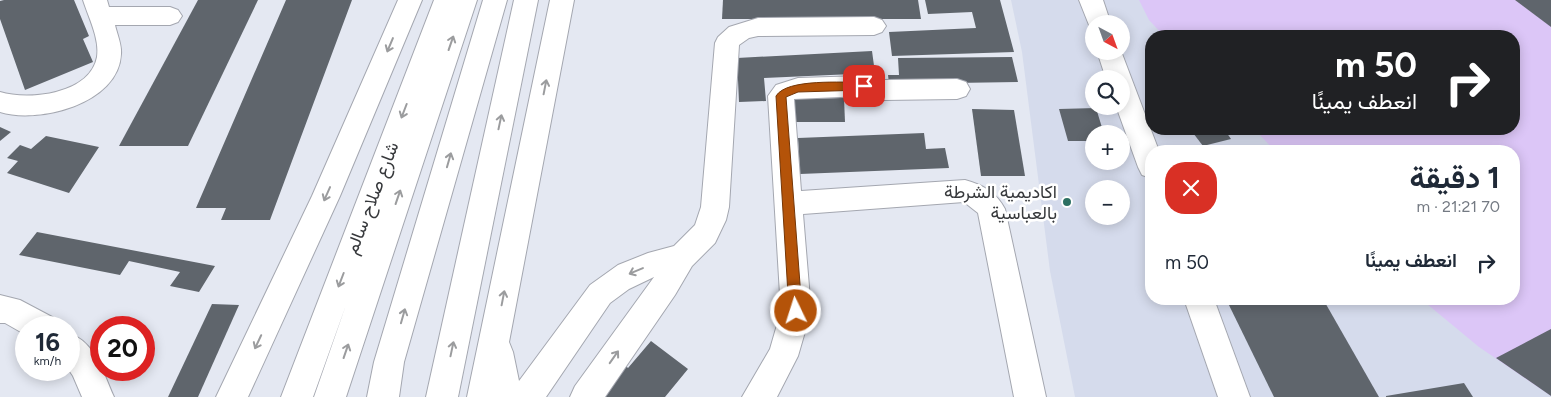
<!DOCTYPE html>
<html lang="ar">
<meta charset="utf-8">
<style>
:root{--surface:#fff;--page:#f6f6f7;--text:#1f2937;--muted:#747a83}
body{margin:0;font-family:Figtree,Vazirmatn,sans-serif;background:var(--page);color:var(--text);direction:rtl;height:100vh;display:flex;flex-direction:column;font-size:19px;white-space:nowrap}
*{box-sizing:border-box;margin:0}
p{font-size:16px;color:var(--muted)}
.icon{flex:none;width:28px;height:28px;fill:none;stroke:currentColor;stroke-width:2;stroke-linecap:round;stroke-linejoin:round}
.map{position:relative;flex:1;overflow:hidden;direction:ltr}
.drawer{position:absolute;left:1145px;top:145px;width:375px;height:160px;display:flex;flex-direction:column;background:var(--surface);border-radius:20px;box-shadow:0 2px 12px #0003;direction:rtl}
.drawer>*{flex:none}
.guide{position:absolute;left:1145px;top:30px;width:375px;height:105px;border-radius:20px;box-shadow:0 2px 12px #0003;direction:rtl;background:#202124;color:#fff;overflow:hidden}
.needle{width:32px;rotate:139deg}
.tools{position:absolute;left:1085px;top:15px;display:grid;gap:10px}
.tools a{display:grid;place-items:center;width:45px;height:45px;border-radius:50%;background:var(--surface);box-shadow:0 2px 12px #0003;font-size:25px}
.speed{position:absolute;left:15px;top:316px;display:flex;gap:10px;font-size:25px;font-weight:700;text-align:center}
.speed>*{display:grid;place-content:center;width:65px;height:65px;border-radius:50%;background:var(--surface);box-shadow:0 2px 12px #0003;line-height:1}
.speed small{font-size:12px;font-weight:400}
.speed .limit{border:8px solid #d22;background:#fff;color:#111}
.pin{position:absolute;display:grid;place-items:center;width:42px;height:42px;color:#fff;margin:-21px;border-radius:10px;box-shadow:0 2px 8px #0006}
.me{position:absolute;width:55px;margin:-28px;rotate:356deg;stroke-linejoin:round;filter:drop-shadow(0 0 4px #0008)}
.turn{display:flex;align-items:center;gap:18px;height:105px;padding:0 20px;font-size:22px}
.turn .icon{width:65px;height:65px;stroke-width:2.5}
.turn b{display:block;font-size:35px;line-height:42px}
.round{display:grid;place-items:center;flex:none;width:52px;height:52px;border-radius:20px;background:var(--page)}
.head{display:flex;align-items:center;justify-content:space-between;height:85px;padding:0 20px}
h1{font-size:30px;font-weight:700;line-height:38px}
ul{padding:0;list-style:none}
li{display:flex;align-items:center;gap:15px;height:65px;padding:0 20px}
li div{flex:1}
li b{display:block;font-size:19px}
li em{font-style:normal}
.map>svg:first-child{display:block}
.built{fill:#d5dbec;fill-rule:evenodd}
.green{fill:#dcc6f7}
.building{fill:#5f656c}
.lines{fill:none;stroke-linecap:round;stroke-linejoin:round}
.minor-casing{stroke:#a4a7b0;stroke-width:2}
.highway-casing{stroke:#a4a7b0;stroke-width:2}
.minor{fill:#fff;fill-rule:evenodd}
.highway{fill:#fff;fill-rule:evenodd}
.oneway{stroke:#9b9c9e}
.route{fill:#b45309;stroke:#753606}
.poi-dot{fill:#2d7063;stroke:#fff;stroke-width:2}
.labels{text-anchor:middle;stroke-width:5;stroke-linejoin:round;paint-order:stroke}
.poi-label{font-size:18px;fill:#37393c;stroke:#fff;text-anchor:end}
.street-label{font-size:18px;fill:#37393c;stroke:#fff}
</style>
<div class="map">
<svg width="1551" height="397" viewBox="0 0 1551 397">
<rect width="100%" height="100%" fill="#e4e8f2"/>
<path class="built" d="M1011,0H1551V397H1075L1050,271L1022,52ZM1094,24H1121V51H1094ZM1151,36H1514V129H1151ZM1094,79H1121V106H1094ZM1094,134H1121V161H1094ZM1151,151H1514V299H1151ZM1094,189H1121V216H1094Z"/>
<polygon class="green" points="1139,0 1551,0 1551,396 1479,347 1421,299 1514,299 1514,151 1275,151 1254,129 1514,129 1514,36 1164,36 1149,20"/>
<g class="building">
<polygon points="4,0 74,0 89,36 83,39 93,62 25,90 0,19 0,1"/>
<polygon points="198,0 258,0 188,146 119,146"/>
<polygon points="286,0 352,0 270,220 221,220 226,208 196,208"/>
<polygon points="723,0 918,0 921,19 722,19"/>
<polygon points="925,0 1000,0 1014,52 892,56 889,32 976,28 972,12 928,14"/>
<polygon points="1515,0 1551,0 1551,27"/>
<polygon points="872,51 875,73 764,78 766,101 739,102 737,58"/>
<polygon points="1012,57 1018,82 889,84 888,75 899,75 898,58"/>
<polygon points="844,98 845,122 794,122 793,99"/>
<polygon points="1096,108 1104,134 1094,134 1094,141 1068,141 1059,109"/>
<polygon points="972,109 1014,110 1025,176 981,176"/>
<polygon points="0,127 11,132 0,141"/>
<polygon points="1190,129 1224,129 1231,139 1203,146"/>
<polygon points="924,133 926,149 945,148 949,168 800,174 798,138"/>
<polygon points="46,136 99,147 69,193 7,173 18,161 7,158 20,145 31,149"/>
<polygon points="37,232 215,266 199,292 170,286 180,272 129,261 120,275 19,255"/>
<polygon points="1226,299 1323,299 1379,397 1274,397"/>
<polygon points="212,304 239,305 198,397 168,397"/>
<polygon points="1551,329 1551,396 1496,358"/>
<polygon points="651,341 688,369 665,397 596,397 625,365 628,368"/>
<polygon points="1464,383 1473,397 1386,397 1386,396"/>
</g>
<g class="lines">
<g class="minor-casing">
<g id="minor">
<path d="M83,0H107L109,7H170L178,10L182,16L178,22L170,25H115C117,34 122,45 121,54C119,104 38,124 0,112V92C29,101 90,94 97,57C100,39 88,16 83,0Z"/>
<polygon points="550,0 574,0 509,342 513,352 519,381 590,285 618,265 648,253 674,246 695,225 701,207 715,43 718,37 729,27 758,18 874,17 882,20 886,26 882,32 874,35 758,36 749,38 739,45 729,207 726,220 715,243 692,266 675,295 605,397 570,397 575,386 654,277 629,289 610,303 546,397 467,397"/>
<polygon points="1079,0 1103,0 1111,24 1094,24 1094,31 1091,30"/>
<polygon points="1097,51 1121,51 1159,151 1151,151 1151,178 1142,175 1138,167 1116,106 1121,106 1121,79 1106,79"/>
<path d="M863,76L884,80L957,79L966,82L970,89L966,96L957,99L884,100L863,96L794,99L801,191L965,180C983,185 996,192 1005,209L1046,397H1014L978,213L964,202L803,214L811,311L798,356L777,397H742L770,349L781,311L768,96L776,85L798,78Z"/>
<polygon points="1184,299 1214,299 1250,397 1218,397"/>
</g>
</g>
<g class="highway-casing">
<g id="highway">
<polygon points="398,0 422,0 340,196 248,397 216,397 312,196"/>
<polygon points="434,0 477,0 346,397 314,397 346,305 313,397 281,397"/>
<polygon points="483,0 507,0 404,362 399,397 367,397 374,362"/>
<polygon points="514,0 538,0 458,397 426,397"/>
<polygon points="0,295 20,300 54,318 58,328 26,328 26,335 5,323 0,323"/>
<path d="M69,333C96,343 103,373 114,397H82L73,376L69,370Z"/>
</g>
</g>
<use href="#minor" class="minor"/>
<use href="#highway" class="highway"/>
</g>
<defs><path id="oneway-shaft" d="M-6 0H5M1.5-3L5.5 0L1.5 3" fill="none" stroke-width="1.6" stroke-linecap="round" stroke-linejoin="round" transform="scale(1.25)"/></defs>
<g class="oneway">
<use href="#oneway-shaft" transform="translate(451 43) rotate(-71)"/>
<use href="#oneway-shaft" transform="translate(390 45) rotate(113)"/>
<use href="#oneway-shaft" transform="translate(545 87) rotate(-79)"/>
<use href="#oneway-shaft" transform="translate(404 111) rotate(111)"/>
<use href="#oneway-shaft" transform="translate(500 122) rotate(-78)"/>
<use href="#oneway-shaft" transform="translate(449 160) rotate(-74)"/>
<use href="#oneway-shaft" transform="translate(327 194) rotate(114)"/>
<use href="#oneway-shaft" transform="translate(398 197) rotate(-71)"/>
<use href="#oneway-shaft" transform="translate(636 271) rotate(157)"/>
<use href="#oneway-shaft" transform="translate(341 280) rotate(111)"/>
<use href="#oneway-shaft" transform="translate(503 298) rotate(-79)"/>
<use href="#oneway-shaft" transform="translate(403 316) rotate(-74)"/>
<use href="#oneway-shaft" transform="translate(258 342) rotate(115)"/>
<use href="#oneway-shaft" transform="translate(452 349) rotate(-78)"/>
<use href="#oneway-shaft" transform="translate(346 351) rotate(-71)"/>
<use href="#oneway-shaft" transform="translate(614 357) rotate(-55)"/>
</g>
<path class="route" d="M864,82L869,86L864,90L798,92L786,97L802,311L800,315L796,316L791,315L789,311L776,96C787,78 843,83 864,82Z"/>
<circle class="poi-dot" cx="1067" cy="202" r="5"/>
<g class="labels">
<g class="poi-label">
<text x="1057" y="198">اكاديمية الشرطة<tspan x="1057" dy="21">بالعباسية</tspan></text>
</g>
<g class="street-label">
<text transform="translate(372 198) rotate(-69)" y="6">شارع صلاح سالم</text>
</g>
</g>
</svg>
<div class="tools">
<a><svg class="needle" viewBox="-14 -14 28 28"><path d="M0-13l5 13h-10z" fill="#e53935"/><path d="M0 13l5-13h-10z" fill="#747a83"/></svg></a>
<a><svg class="icon" aria-label="search" viewBox="0 0 24 24"><circle cx="10" cy="10" r="6"/><path d="M15 15l6 6"/></svg></a>
<a>+</a>
<a>−</a>
</div>
<div class="speed"><div>16<small>km/h</small></div><div class="limit">20</div></div>
<div class="pin" style="left:864px;top:86px;background:#d93025"><svg class="icon" aria-label="arrive" viewBox="0 0 24 24"><path d="M6 21V4h12l-3 4 3 4H6"/></svg></div>
<svg class="me" style="left:796px;top:311px" viewBox="-20 -20 40 40"><circle r="17" fill="#b45309" stroke="#fff" stroke-width="3"/><path d="M0-11L8 9 0 5-8 9z" fill="#fff"/></svg>
<div class="guide">
<div class="turn"><svg class="icon" aria-label="right" viewBox="0 0 24 24"><path d="M7 20v-9h11M14 6l5 5-5 5"/></svg><div><b>50 m</b>انعطف يمينًا</div></div>
</div>
<section class="drawer">
<div class="head"><div><h1>1 دقيقة</h1><p>70 m · 21:21</p></div><a class="round" style="background:#d93025;color:#fff"><svg class="icon" aria-label="close" viewBox="0 0 24 24"><path d="M6 6l12 12M18 6L6 18"/></svg></a></div>
<ul>
<li><svg class="icon" aria-label="right" viewBox="0 0 24 24"><path d="M7 20v-9h11M14 6l5 5-5 5"/></svg><div><b>انعطف يمينًا</b></div><em>50 m</em></li>
</ul>
</section>
</div>
